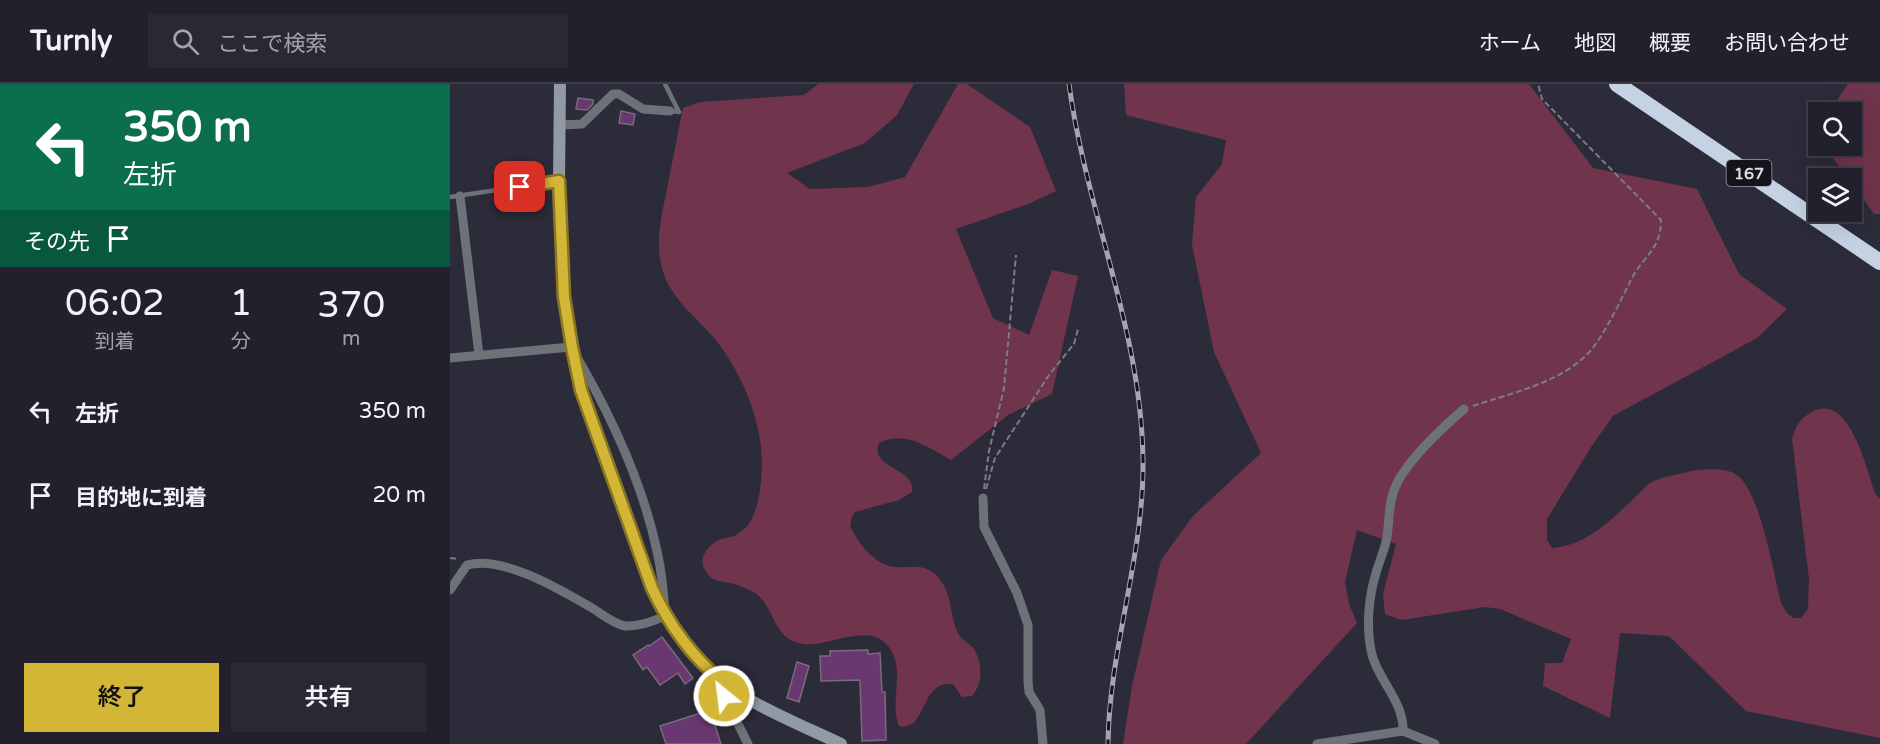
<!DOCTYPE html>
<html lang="ja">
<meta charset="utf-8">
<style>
:root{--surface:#21202c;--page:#292834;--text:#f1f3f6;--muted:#a2a3a9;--line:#3e3e48;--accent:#d3b635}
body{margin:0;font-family:"Varela Round","Noto Sans JP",sans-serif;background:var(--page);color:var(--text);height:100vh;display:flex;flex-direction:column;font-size:22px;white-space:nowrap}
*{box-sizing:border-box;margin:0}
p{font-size:20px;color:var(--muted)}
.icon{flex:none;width:33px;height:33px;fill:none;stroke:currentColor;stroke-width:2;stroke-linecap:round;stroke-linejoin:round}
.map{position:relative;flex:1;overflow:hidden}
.drawer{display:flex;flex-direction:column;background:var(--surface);width:450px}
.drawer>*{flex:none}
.banner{background:#0b6e4f;color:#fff;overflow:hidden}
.tools{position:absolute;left:1358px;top:18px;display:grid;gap:12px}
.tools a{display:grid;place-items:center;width:54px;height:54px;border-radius:0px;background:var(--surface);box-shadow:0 6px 24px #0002,0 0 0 2px var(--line);font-size:30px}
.pin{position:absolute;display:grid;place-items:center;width:51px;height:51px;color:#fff;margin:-26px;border-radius:12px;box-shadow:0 3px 9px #0006}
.me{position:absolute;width:66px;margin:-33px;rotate:331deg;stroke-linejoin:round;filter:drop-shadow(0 0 4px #0008)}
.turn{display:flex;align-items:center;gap:21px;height:126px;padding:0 24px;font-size:27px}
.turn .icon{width:78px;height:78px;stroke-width:2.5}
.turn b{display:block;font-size:42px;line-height:51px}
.then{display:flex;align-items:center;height:57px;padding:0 24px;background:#0003;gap:12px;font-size:22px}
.eta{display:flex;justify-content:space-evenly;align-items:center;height:102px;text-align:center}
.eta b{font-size:36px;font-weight:600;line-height:42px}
.action{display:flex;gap:12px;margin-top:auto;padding:12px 24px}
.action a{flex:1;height:69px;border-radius:0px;background:var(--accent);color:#111;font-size:24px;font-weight:600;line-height:69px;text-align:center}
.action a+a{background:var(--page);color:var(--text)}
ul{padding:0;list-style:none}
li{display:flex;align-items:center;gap:18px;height:84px;padding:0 24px}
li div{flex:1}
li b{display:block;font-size:22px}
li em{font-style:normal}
header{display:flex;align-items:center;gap:36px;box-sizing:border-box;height:84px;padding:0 30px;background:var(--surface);border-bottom:2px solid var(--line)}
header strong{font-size:28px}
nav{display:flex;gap:33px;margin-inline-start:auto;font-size:21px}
.search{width:420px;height:54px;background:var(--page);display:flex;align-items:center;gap:15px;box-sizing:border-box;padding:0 21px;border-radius:0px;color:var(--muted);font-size:22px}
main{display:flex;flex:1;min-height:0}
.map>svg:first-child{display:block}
.green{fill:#71344d}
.building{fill:#6a3871;stroke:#796b7a;stroke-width:1.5}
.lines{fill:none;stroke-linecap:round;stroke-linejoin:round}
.path{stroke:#7c7b89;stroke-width:2;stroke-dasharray:6 3;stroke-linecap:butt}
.lane{stroke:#6d7279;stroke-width:4.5}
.street{stroke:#6d7279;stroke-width:9}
.secondary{stroke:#9099a4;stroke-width:12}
.highway{stroke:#c5d2e3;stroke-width:16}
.rail-casing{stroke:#a5a4b0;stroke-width:5}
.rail{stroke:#15141b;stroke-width:3;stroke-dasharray:9;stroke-linecap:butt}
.route-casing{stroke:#897622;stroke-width:15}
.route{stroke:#d3b635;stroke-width:10}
.labels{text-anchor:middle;stroke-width:6;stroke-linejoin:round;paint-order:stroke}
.shield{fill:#15141b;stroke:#a1a0aa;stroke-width:1.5}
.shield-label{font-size:16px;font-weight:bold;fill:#dddce7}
</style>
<header>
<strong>Turnly</strong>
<div class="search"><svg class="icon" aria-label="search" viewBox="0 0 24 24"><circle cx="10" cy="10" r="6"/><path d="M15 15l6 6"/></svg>ここで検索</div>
<nav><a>ホーム</a><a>地図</a><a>概要</a><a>お問い合わせ</a></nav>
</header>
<main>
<section class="drawer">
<div class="banner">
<div class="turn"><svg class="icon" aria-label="left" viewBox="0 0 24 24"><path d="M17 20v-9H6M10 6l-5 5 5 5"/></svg><div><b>350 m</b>左折</div></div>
<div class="then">その先<svg class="icon" aria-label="arrive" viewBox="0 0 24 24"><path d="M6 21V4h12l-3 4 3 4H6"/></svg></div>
</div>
<div class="eta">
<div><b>06:02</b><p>到着</p></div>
<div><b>1</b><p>分</p></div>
<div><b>370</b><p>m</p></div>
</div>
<ul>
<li><svg class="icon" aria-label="left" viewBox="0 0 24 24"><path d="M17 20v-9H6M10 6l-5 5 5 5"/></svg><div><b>左折</b></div><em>350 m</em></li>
<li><svg class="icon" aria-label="arrive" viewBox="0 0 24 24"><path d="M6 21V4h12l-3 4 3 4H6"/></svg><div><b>目的地に到着</b></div><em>20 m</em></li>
</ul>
<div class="action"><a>終了</a><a>共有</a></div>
</section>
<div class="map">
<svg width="1430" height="660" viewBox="0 0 1430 660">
<rect width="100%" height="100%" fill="#2c2b3a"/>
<g class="green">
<path d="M368,0H464L447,31L415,59L337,89L360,105L418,103L455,93L508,0H517L580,43L606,107L578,120L506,145L543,234L579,251L602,186L628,192L602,310L558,331L501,376C477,363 456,346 429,359C418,384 467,384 462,408L449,416L405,428L402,433L400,442C408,459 425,482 446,483C461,484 472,479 485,490C504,508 498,529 508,549C511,556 520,559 524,565C533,580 533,600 522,612L512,613L503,600C469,596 477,649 449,642C439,618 456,586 439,563C418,535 374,567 348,559C323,552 324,522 305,509C298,505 288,501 280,499C270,497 263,498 256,488C247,475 257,462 269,456C275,453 281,454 286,451C291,448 297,443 300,438C313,417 314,374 309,350C303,318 288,286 269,260C249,234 218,215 211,180C205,153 213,126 218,100C223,74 228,49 233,24L250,18L354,11Z"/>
<path d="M674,0H1079L1143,84L1247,105L1289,190L1337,225L1307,254L1163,332L1141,363L1097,435V456L1102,464C1143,461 1170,426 1199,400C1208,393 1226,391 1238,388C1250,385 1276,383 1287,391C1310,407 1324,491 1331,519L1337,529L1343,534H1351L1358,525L1359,495L1342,355C1346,341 1350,334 1364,327C1400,310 1417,387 1425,409L1430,415V654L1296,627L1219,552L1170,549L1160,634L1093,602L1095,579H1112L1121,555L1050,525L1035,523L952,536L935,530L933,510L946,460L907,446L895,498L899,520L907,539L796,660H673L682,602L711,476L743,432L811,369L764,268L742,161L746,113L772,80L776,56L676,31Z"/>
<polygon points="1398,0 1430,0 1430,130 1424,130 1401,98 1401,94 1398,94 1378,67 1377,62 1401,62 1401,28 1379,28"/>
</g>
<g class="building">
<polygon points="128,14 143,16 143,20 137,26 126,25"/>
<polygon points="171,27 185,30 183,41 169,39"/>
<polygon points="212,553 243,594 235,600 228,589 210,601 197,583 193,586 183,571 198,561 199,562"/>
<polygon points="418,566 418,570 430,569 432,608 435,608 436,656 412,657 410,596 371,597 370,572 380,572 380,567"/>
<polygon points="347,578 359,582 349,618 337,614"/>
<polygon points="260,626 271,660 216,660 210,642"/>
</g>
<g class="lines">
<g class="path">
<path d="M1023,322C1063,308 1118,298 1145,261C1160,240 1171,215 1183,192C1196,170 1211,164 1211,136L1092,15L1088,0"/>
<polyline points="534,405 539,367 554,304 566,171"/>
<polyline points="536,405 545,374 599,291 624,260 628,245"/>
<polyline points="0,474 9,475"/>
</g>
<g class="lane">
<polyline points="215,0 229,28 221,27"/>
<polyline points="0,113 106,97"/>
</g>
<g class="street">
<polyline points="111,41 132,40 163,10 169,10 193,25 220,27"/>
<polyline points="10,112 29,271"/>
<path d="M0,274L121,263C158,325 192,397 207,467C212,489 214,510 215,532C204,537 188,543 175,542C164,540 152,530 142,524C111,506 53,471 17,481L0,506"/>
<polyline points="533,414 534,443 567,509 578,541 578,597 579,608 590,626 593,660"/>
<polyline points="274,599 274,612 298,660"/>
<path d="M953,647C954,618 929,597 922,571C916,545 918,515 926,489C929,479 933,469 936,458C941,434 936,416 951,392C967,367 992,344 1014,325"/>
<polyline points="867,660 953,647 985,660"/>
</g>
<path class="secondary" d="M110,0L109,97L114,213L121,263L131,306L202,504C215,531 230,559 252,580C290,618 343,637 391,660"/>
<polyline class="highway" points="1167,0 1430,178"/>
<g class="rail-casing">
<path id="rail" d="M619,0C636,127 692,248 693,377C694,473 659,565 658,660"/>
</g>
<use href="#rail" class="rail"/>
</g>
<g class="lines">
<g class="route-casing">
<path id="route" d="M70,103L109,97L114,213L122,263L131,306L202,504C219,541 242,573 274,599V612"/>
</g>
<use href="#route" class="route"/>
</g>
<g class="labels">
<rect class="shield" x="1276.5" y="76" width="45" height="26" rx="4.5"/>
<g class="shield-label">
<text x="1299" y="95">167</text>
</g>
</g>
</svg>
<div class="tools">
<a><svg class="icon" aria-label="search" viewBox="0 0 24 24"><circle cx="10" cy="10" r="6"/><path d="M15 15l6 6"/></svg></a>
<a><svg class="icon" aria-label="layers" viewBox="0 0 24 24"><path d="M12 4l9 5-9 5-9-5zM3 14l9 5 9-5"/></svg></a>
</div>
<div class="pin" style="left:70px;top:103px;background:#d93025"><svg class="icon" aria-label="arrive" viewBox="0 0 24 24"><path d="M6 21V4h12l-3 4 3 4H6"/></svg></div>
<svg class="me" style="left:274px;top:612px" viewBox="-20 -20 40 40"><circle r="17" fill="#d3b635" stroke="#fff" stroke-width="3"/><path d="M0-11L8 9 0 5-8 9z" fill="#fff"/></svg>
</div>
</main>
